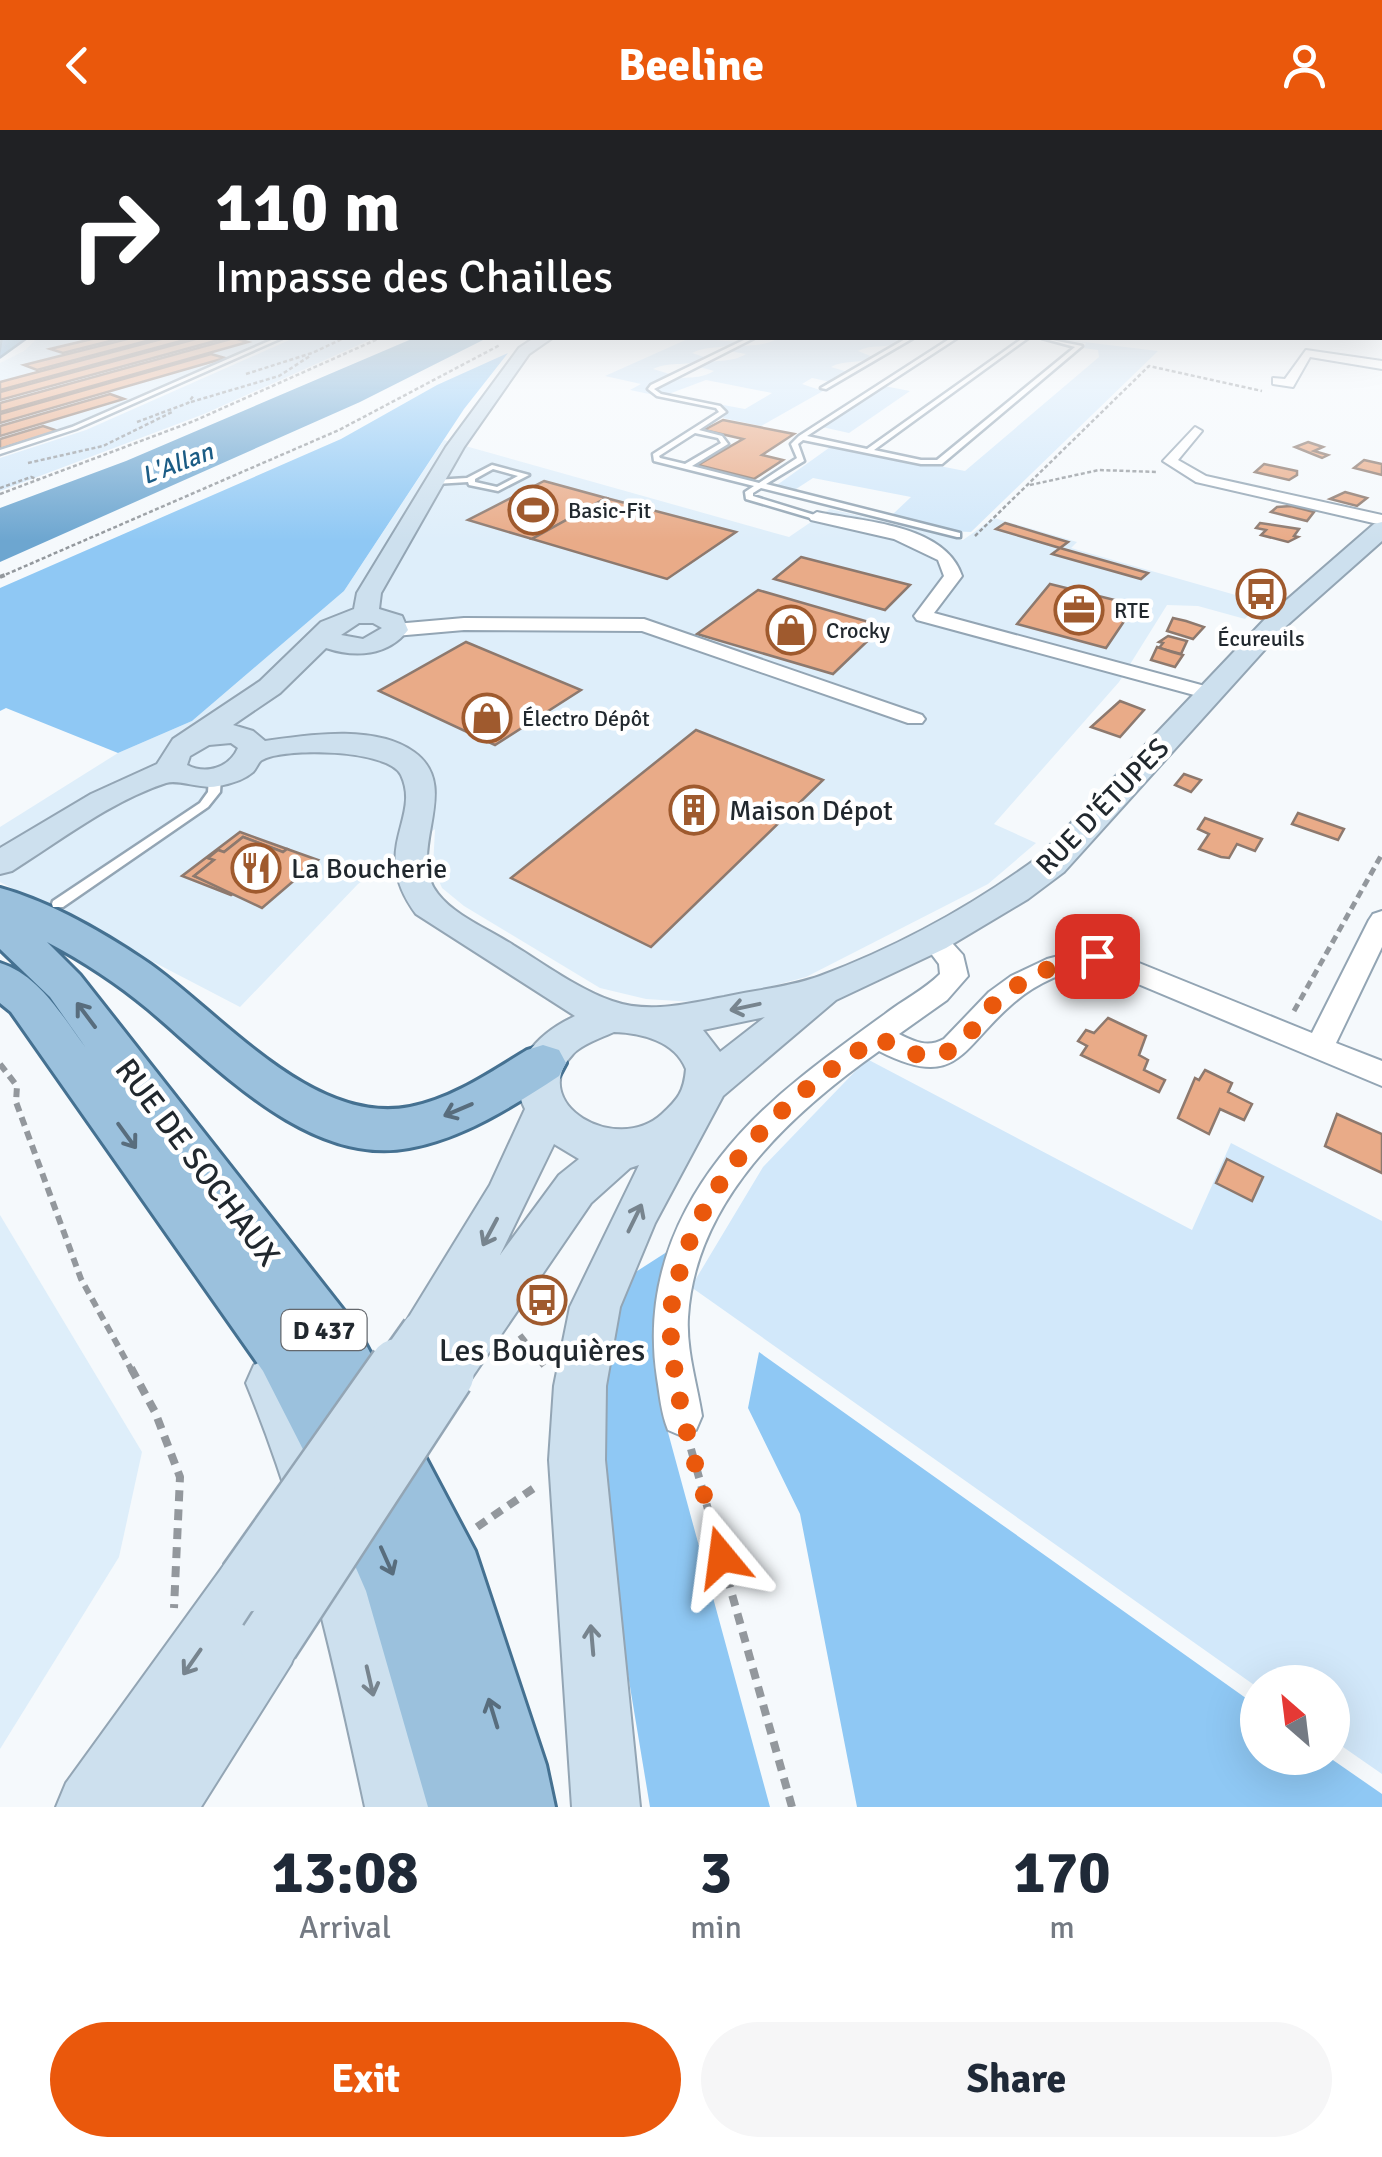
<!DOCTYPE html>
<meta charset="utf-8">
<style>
:root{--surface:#fff;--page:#f6f6f7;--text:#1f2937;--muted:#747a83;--accent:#ea580c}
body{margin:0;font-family:Signika,sans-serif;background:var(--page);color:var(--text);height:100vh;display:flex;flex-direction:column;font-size:38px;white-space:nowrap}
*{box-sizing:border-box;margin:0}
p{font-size:32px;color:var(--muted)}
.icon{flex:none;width:55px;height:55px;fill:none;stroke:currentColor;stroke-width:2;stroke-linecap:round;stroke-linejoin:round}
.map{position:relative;height:1677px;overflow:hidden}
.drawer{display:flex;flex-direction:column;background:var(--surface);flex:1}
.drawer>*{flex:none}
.hud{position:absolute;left:0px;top:0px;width:1382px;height:210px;box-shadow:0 10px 40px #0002;background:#202124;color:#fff;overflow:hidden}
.needle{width:65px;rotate:332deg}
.fabs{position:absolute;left:1240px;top:1535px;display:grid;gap:20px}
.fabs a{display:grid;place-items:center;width:110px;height:110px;border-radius:50%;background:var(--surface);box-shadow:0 10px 40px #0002;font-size:50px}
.pin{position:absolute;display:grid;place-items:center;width:85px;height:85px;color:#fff;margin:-42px;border-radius:20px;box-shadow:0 5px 15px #0006}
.me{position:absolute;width:110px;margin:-55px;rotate:344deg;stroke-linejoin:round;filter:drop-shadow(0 0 8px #0008)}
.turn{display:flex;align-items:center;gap:35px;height:210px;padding:0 50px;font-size:45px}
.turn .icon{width:130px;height:130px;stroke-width:2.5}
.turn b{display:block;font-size:70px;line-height:85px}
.eta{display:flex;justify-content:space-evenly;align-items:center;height:170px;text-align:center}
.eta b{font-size:60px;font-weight:700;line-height:70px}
.primary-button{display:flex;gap:20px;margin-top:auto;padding:20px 50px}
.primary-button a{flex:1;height:115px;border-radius:60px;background:var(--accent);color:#fff;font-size:40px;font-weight:700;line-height:115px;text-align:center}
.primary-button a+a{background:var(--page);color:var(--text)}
header{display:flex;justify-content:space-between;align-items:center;height:130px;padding:0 50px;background:var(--accent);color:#fff;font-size:45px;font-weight:700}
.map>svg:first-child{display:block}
.built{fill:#deeefa}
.green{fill:#d2e8fa}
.forest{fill:#8fc8f4}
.water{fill:#6da6d0}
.building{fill:#e9ab88;stroke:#8d796e;stroke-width:2.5}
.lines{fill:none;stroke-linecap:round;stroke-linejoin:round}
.lane-casing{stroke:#93a5b4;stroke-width:5}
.street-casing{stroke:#93a5b4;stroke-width:4}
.secondary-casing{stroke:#93a5b4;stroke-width:4}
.primary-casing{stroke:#457191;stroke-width:6}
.highway-casing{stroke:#457191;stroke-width:5}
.path-far4{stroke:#93989d;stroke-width:2.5;stroke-dasharray:4 2.5;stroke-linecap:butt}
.path-far3{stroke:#93989d;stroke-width:4;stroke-dasharray:5 4;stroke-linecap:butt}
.path-far2{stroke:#93989d;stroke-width:5;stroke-dasharray:8 5;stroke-linecap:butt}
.path-far1{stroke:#93989d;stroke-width:6;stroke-dasharray:9 6;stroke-linecap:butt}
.path{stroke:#93989d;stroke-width:8;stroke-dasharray:11 8;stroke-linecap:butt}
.lane{fill:#fff;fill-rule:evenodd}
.street{fill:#fff;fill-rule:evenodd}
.secondary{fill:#cde0ee;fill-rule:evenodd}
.primary{fill:#9bc1dd;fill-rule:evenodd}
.highway{fill:#5998c7;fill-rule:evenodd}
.secondary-bridge-far1-casing{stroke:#93a5b4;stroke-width:50;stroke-linecap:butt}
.secondary-bridge-casing{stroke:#93a5b4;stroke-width:64;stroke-linecap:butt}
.secondary-bridge-far1{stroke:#cde0ee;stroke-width:45}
.secondary-bridge{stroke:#cde0ee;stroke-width:59}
.oneway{stroke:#77848e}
.oneway2{stroke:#586d7d}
.route{stroke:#ea580c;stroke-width:18;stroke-dasharray:0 32.4}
.labels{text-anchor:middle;stroke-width:9;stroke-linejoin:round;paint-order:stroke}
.far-poi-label{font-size:22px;fill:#21282e;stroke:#fff;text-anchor:start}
.far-water-label{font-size:25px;font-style:italic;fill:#1b5c85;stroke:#fff}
.shield{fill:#fff;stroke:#64686d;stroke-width:2.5}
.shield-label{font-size:25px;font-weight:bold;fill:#21282e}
.street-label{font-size:28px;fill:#21282e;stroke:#fff}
.poi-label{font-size:28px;fill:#21282e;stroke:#fff;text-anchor:start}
.near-street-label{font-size:32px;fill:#21282e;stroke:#fff}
.near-poi-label{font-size:32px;fill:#21282e;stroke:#fff}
</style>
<header><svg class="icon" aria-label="back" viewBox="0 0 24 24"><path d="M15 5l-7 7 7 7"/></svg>Beeline<svg class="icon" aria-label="person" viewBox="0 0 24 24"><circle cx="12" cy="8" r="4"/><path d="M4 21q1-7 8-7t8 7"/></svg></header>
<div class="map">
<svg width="1382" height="1677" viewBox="0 0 1382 1677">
<rect width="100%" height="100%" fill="#f5f9fc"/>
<g class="built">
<polygon points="38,208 288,208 86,297 0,326 0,233 24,221"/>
<polygon points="444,310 789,407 830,379 963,410 994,388 1077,412 1071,418 1260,472 1245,489 1198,476 1167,475 1119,552 994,694 1036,713 988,754 806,847 709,873 646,869 600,858 464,776 442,758 433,737 435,699 358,754 240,877 0,752 0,697 118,623 192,591 344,461"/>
<polygon points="0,1085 142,1322 119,1427 0,1619"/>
</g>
<g class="green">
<polygon points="294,208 374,208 204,284 0,361 0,328 86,300"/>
<path d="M690,208L738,212C721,220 708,215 692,223L707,228C687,238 673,230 653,239L673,245L649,256L648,260L659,266L630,260L641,254L605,246Z"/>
<path d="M767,208H885L900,211C885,220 873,213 858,221L873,227C858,235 845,229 831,237L848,242L831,252L812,248L802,254L823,261L761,296L723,288L727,282L719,276L674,266L745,279L772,263L706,250L666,265L655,259C682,240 691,254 714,241L696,236C714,228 730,234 746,224L729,221C745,212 759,218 775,210Z"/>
<polygon points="1051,208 1158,221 971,402 948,401 892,385 911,367 813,348 793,361 777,355 833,315 965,341 1099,227 1098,220 1083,218 1086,213"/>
<polygon points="884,256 910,261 849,303 822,297"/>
<polygon points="867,929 1192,1100 1231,1013 1382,1091 1382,1644 1333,1610 1332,1552 1258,1552 1257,1557 691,1157 763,1037"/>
</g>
<g class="forest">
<polygon points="508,223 464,279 344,461 192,591 118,623 6,578 0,581 0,458 341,309 437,255"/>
<polygon points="673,1118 658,1171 663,1284 770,1677 650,1677 590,1316 607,1211 631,1145"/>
<polygon points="759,1222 1257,1576 1258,1628 1330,1628 1382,1664 1382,1677 857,1677 800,1384 748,1278"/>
</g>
<polygon class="water" points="414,208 487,208 360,272 0,432 0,378 126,331"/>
<g class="building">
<polygon points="96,208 122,208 63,223 50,219"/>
<polygon points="131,208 158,208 37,240 24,235"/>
<polygon points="165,208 192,208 0,260 0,252"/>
<polygon points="199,208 226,208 0,270 0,262"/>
<polygon points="234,208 248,212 0,282 0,273"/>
<polygon points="211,224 225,228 0,293 0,284"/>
<polygon points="110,264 124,269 0,306 0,296"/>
<polygon points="723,290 794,304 762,325 783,330 754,349 698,335 743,309 704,300"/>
<polygon points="43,296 58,301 0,319 0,309"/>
<polygon points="1308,312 1323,317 1314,321 1328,325 1322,328 1295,317"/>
<polygon points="1364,330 1382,334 1382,345 1354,338"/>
<polygon points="1264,334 1297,341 1297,345 1289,350 1255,342"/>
<polygon points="544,351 606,368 532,409 468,390"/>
<polygon points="1345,362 1367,368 1357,376 1330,369"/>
<polygon points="606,368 736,402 667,449 532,409"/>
<polygon points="1291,376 1314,382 1307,391 1271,382 1277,377"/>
<polygon points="1005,393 1068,412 1060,418 996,399"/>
<polygon points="1260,393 1299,399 1294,406 1298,407 1288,412 1261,405 1266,400 1256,398"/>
<polygon points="1060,418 1148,443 1141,449 1052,424"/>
<polygon points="801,427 910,455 885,480 774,449"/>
<polygon points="1050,454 1135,475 1106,518 1017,494"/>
<polygon points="758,460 883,496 833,544 697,504"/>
<polygon points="1173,488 1186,491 1204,497 1193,509 1167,501"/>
<polygon points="1168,506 1187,511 1181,524 1159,518 1163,513 1159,512"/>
<polygon points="466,512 581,560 495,615 379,561"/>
<polygon points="1157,517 1172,522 1183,525 1175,537 1151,530"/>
<polygon points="1120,571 1144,580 1120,607 1091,597"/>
<polygon points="696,600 823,650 651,817 511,748"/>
<polygon points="1184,644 1201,650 1191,662 1175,655"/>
<polygon points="1298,683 1344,699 1338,710 1292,694"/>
<polygon points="1205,688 1262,709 1255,721 1237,714 1229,728 1221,727 1199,719 1209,704 1198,699"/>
<polygon points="240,702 287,719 283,722 243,707 224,722 218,720 208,728 214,730 194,746 235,762 231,765 182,746"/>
<polygon points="243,707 283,722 287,719 318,730 262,778 194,746 214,730 208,728 218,720 224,722"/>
<polygon points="1108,888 1146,906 1139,925 1148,930 1144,940 1165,950 1159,962 1081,925 1087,916 1078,911 1086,900 1094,903"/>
<polygon points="1205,940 1232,953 1228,962 1252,974 1244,990 1220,979 1209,1004 1178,988 1195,948 1199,950"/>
<polygon points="1337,984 1382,1004 1382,1043 1325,1016"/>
<polygon points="1227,1029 1263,1047 1252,1071 1216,1053"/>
</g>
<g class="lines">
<g class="lane-casing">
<g id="lane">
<polygon points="276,208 282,208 76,299 0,324 0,320 72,297"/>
<path d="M748,208H754L654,259L661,264L720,276L726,282L699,300L722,306L728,314L692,336L759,353L797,328L791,314L799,306L951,208H957L807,306L867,319L1023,208H1028L874,320L921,330H937L1075,217L1042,208L1082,216L942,334H921L803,310L798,314L804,331L766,354L960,403V407H957L761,358L753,363V366L821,387L814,389L746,369L745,362L754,356L654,331L653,324L719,282L716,278L657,266L648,259L651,255ZM695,303L718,308L721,313L685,334L660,328L659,326Z"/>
<polygon points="907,208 913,208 826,259 821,258"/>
<path d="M492,335L529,345L498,361L469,355L468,352L435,354L431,352L435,350L467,348ZM493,339L518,346L497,357L475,352V349Z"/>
<polygon points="215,645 221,648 220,662 208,677 63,777 53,777 52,774 53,771 200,673 208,662 209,648"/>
</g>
</g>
<g class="street-casing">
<g id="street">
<polygon points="1380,177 1382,177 1380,184"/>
<polygon points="1306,220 1382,231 1382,239 1310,227 1293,257 1273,254 1273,248 1285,249"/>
<polygon points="1195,297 1202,301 1178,330 1206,346 1382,385 1382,395 1196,352 1163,331"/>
<path d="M817,382C863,392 945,394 962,446L934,483L1216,559L1219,563L1209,569L917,490L914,486L944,446L938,430L894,409L811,390L809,387Z"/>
<polygon points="464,488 644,489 922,585 925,589 922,593 908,593 642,501 464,500 395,506 386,500 395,494"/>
<path d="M1382,781V817L1336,913L1382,931V956L1095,836C1063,841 1034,854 1010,876C961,919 957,961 879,921C791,983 695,1071 688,1187C686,1220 697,1254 702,1286L696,1300L682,1306L668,1300C661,1283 660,1266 657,1248C638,1124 706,1023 800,948C827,926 856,905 885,884C903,870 924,860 940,844L939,834L920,809L924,802H942L963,825L968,846L947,870L899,904C915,912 928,918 944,909L989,862L1011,846L1047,829L1097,816L1312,903L1369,790L1373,784Z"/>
</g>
</g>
<g class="secondary-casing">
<g id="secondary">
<path d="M534,208H552L529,224L464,317L381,463L379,479L402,486L408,500C388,526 355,528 326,518L280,563L233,595L253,601L265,611C308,605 375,594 414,622C464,658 404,722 438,764C455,786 490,800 513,815C544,834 578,859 612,871C649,884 686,874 724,867C755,860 790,857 820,846C897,817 974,775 1040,726L1267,487L1374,394L1382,392V411L1285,497L1064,742L1028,769L946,818L836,870L723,966L655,1093L620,1177L606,1256L605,1330L640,1677H572L549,1330L554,1256L570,1177L639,1035L630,1038L591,1073L462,1262L444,1270L426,1262L418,1244L425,1227L406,1220L399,1203L490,1055L525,979C503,936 539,903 575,886L416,784C368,719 422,689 401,645C389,619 283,617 262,630C258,632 257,638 253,642C244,650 230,654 218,656C201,660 180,649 166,653C111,671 61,710 12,741L0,744V718L91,664L157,634L173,609L260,551L321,492L354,479L357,463L446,317L519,218ZM359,493H373L382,498L363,509L341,505ZM231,613L238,618C229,638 206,645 187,635L190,626L209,615ZM765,887L720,922L703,900ZM614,902C642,903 675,911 686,939C684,962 678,969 662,984C616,1026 526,973 573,924C582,914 601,908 614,902ZM554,1014L579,1029L559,1045L500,1125Z"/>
<path d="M272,1227L290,1235L314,1283L384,1482L433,1677H365C334,1532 303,1391 246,1253L254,1235Z"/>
<polygon points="248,1422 269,1431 278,1452 261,1484 269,1481 291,1490 300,1512 291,1534 201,1677 56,1677 66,1653 227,1431"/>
</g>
</g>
<g class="primary-casing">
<path id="primary" d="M0,758C51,772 106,804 150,834C222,885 313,996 410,977C452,969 491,942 527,920L543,915L559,920L566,933L559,946C513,976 464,1008 409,1018C309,1037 217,937 148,879C117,853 83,831 47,812L80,845L356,1196L475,1421L546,1635L555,1677H428L366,1461L312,1337L263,1241L11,882L0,873V833C39,845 62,886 86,918L50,867L0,819Z"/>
</g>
<g class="highway-casing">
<polygon id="highway" points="3,208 25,208 0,226"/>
</g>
<g class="path-far4">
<polyline points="246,244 312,223 344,208"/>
<polyline points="191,272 279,246 310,226"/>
<polyline points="137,292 188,273 194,265"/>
<polyline points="28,333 103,316 172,282"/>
<polyline points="1030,355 1099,340 1157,342"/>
<polyline points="0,358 31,347 39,350"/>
<polyline points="0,364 194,291 380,208"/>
<polyline points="975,406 1149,236 1262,261"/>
<polyline points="0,447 339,300 500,215"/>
</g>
<polyline class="path-far3" points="0,447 5,445"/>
<polyline class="path-far2" points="1294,881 1382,724"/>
<g class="path-far1">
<polyline points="0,934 17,956 16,972 81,1149 132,1241"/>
<polyline points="520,1205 544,1236"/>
</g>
<g class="path">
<polyline points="131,1238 155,1282 180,1347 174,1478"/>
<polyline points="691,1319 792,1677"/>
<polyline points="477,1397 534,1358"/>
</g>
<use href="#lane" class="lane"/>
<use href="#street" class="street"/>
<use href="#secondary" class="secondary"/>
<use href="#primary" class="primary"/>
<use href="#highway" class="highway"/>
<g class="secondary-bridge-far1-casing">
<polyline id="secondary-bridge-far1" points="397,1241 424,1203"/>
</g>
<g class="secondary-bridge-casing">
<g id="secondary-bridge">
<polyline points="248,1452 399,1238"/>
<polyline points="269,1512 444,1244"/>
</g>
</g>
<use href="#secondary-bridge-far1" class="secondary-bridge-far1"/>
<use href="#secondary-bridge" class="secondary-bridge"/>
</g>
<defs><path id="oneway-shaft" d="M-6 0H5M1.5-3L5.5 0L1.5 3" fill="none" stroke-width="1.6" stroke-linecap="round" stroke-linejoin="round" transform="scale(2.5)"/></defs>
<g class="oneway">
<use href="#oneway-shaft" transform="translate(745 877) rotate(168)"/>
<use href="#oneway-shaft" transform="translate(635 1088) rotate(-64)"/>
<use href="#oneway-shaft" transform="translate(490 1102) rotate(118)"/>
<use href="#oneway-shaft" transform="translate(592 1510) rotate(-95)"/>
<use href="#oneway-shaft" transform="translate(192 1532) rotate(125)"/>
<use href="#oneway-shaft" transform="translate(370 1551) rotate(77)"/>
</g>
<g class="oneway2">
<use href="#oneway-shaft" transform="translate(86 885) rotate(-127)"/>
<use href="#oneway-shaft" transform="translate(458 980) rotate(157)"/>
<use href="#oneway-shaft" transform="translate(127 1006) rotate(54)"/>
<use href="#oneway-shaft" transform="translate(387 1431) rotate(66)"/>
<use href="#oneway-shaft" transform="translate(493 1583) rotate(-107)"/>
</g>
<linearGradient id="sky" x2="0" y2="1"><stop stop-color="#77aede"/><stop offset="0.43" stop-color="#fafcfe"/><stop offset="1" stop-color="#fafcfe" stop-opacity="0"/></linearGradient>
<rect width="1382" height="411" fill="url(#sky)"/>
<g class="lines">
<path class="route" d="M722,1427C700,1349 673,1272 670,1191C670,1178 674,1165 677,1153C700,1047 788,963 878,908C896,916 916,929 936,925C965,921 979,886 999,869C1028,845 1060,831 1097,826"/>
</g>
<defs>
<g id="stadium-ring" transform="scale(2.5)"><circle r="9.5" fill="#fff" stroke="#9f5a2e" stroke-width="1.5"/><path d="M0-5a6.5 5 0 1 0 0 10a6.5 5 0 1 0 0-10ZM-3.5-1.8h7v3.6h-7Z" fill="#9f5a2e"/></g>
<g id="bus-ring" transform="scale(2.5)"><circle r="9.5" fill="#fff" stroke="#9f5a2e" stroke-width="1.5"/><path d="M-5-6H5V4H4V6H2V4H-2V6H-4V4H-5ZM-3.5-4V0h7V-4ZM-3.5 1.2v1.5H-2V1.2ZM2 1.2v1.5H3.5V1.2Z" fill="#9f5a2e"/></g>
<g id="office-ring" transform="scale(2.5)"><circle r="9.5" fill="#fff" stroke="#9f5a2e" stroke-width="1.5"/><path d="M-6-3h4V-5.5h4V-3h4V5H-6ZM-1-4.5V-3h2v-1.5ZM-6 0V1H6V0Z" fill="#9f5a2e"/></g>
<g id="shop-ring" transform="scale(2.5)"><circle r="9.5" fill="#fff" stroke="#9f5a2e" stroke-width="1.5"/><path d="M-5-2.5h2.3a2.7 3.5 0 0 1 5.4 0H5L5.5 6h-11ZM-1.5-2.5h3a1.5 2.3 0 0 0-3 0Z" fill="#9f5a2e"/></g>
<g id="building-ring" transform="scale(2.5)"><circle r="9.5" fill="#fff" stroke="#9f5a2e" stroke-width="1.5"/><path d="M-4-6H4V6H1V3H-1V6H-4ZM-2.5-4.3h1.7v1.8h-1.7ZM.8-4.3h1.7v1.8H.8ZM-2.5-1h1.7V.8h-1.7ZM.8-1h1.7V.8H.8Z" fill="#9f5a2e"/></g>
<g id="restaurant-ring" transform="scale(2.5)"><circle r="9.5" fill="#fff" stroke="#9f5a2e" stroke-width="1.5"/><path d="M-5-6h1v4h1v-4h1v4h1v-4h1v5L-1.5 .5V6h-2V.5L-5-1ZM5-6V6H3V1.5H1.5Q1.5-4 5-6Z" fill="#9f5a2e"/></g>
</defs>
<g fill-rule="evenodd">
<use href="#stadium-ring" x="533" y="380"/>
<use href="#bus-ring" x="1261" y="464"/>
<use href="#office-ring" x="1079" y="480"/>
<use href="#shop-ring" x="791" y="500"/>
<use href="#shop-ring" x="487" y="588"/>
<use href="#building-ring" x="694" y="680"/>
<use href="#restaurant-ring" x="256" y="738"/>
<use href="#bus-ring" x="542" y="1170"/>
</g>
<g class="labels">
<g class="far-poi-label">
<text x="568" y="388">Basic-Fit</text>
<text x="1114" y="488">RTE</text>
<text x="826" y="508">Crocky</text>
<text x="1261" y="516" text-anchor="middle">Écureuils</text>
<text x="522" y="596">Électro Dépôt</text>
</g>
<g class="far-water-label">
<text transform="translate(177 333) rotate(-21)" y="9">L'Allan</text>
</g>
<rect class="shield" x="281.5" y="1180" width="85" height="40" rx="8"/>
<g class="shield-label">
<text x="324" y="1209">D 437</text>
</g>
<g class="street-label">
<text transform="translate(1102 676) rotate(-46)" y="10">RUE D'ÉTUPES</text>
</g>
<g class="poi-label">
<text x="729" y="690">Maison Dépot</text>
<text x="291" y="748">La Boucherie</text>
</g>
<g class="near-street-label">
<text transform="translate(198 1032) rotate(53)" y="11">RUE DE SOCHAUX</text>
</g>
<g class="near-poi-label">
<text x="542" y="1231">Les Bouquières</text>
</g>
</g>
</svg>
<div class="fabs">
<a><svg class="needle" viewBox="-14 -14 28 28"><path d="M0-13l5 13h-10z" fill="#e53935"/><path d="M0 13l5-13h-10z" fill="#747a83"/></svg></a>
</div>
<div class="pin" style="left:1097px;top:826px;background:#d93025"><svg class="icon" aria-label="arrive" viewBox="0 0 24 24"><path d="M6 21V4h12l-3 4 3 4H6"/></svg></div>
<svg class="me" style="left:722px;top:1427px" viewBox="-20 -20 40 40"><path d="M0-17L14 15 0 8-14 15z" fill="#ea580c" stroke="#fff" stroke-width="4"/></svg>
<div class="hud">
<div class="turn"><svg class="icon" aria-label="right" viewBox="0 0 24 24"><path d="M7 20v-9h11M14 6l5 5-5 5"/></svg><div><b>110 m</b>Impasse des Chailles</div></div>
</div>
</div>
<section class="drawer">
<div class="eta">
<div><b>13:08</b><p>Arrival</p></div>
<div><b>3</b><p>min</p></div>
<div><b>170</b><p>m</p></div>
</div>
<div class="primary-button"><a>Exit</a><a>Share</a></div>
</section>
